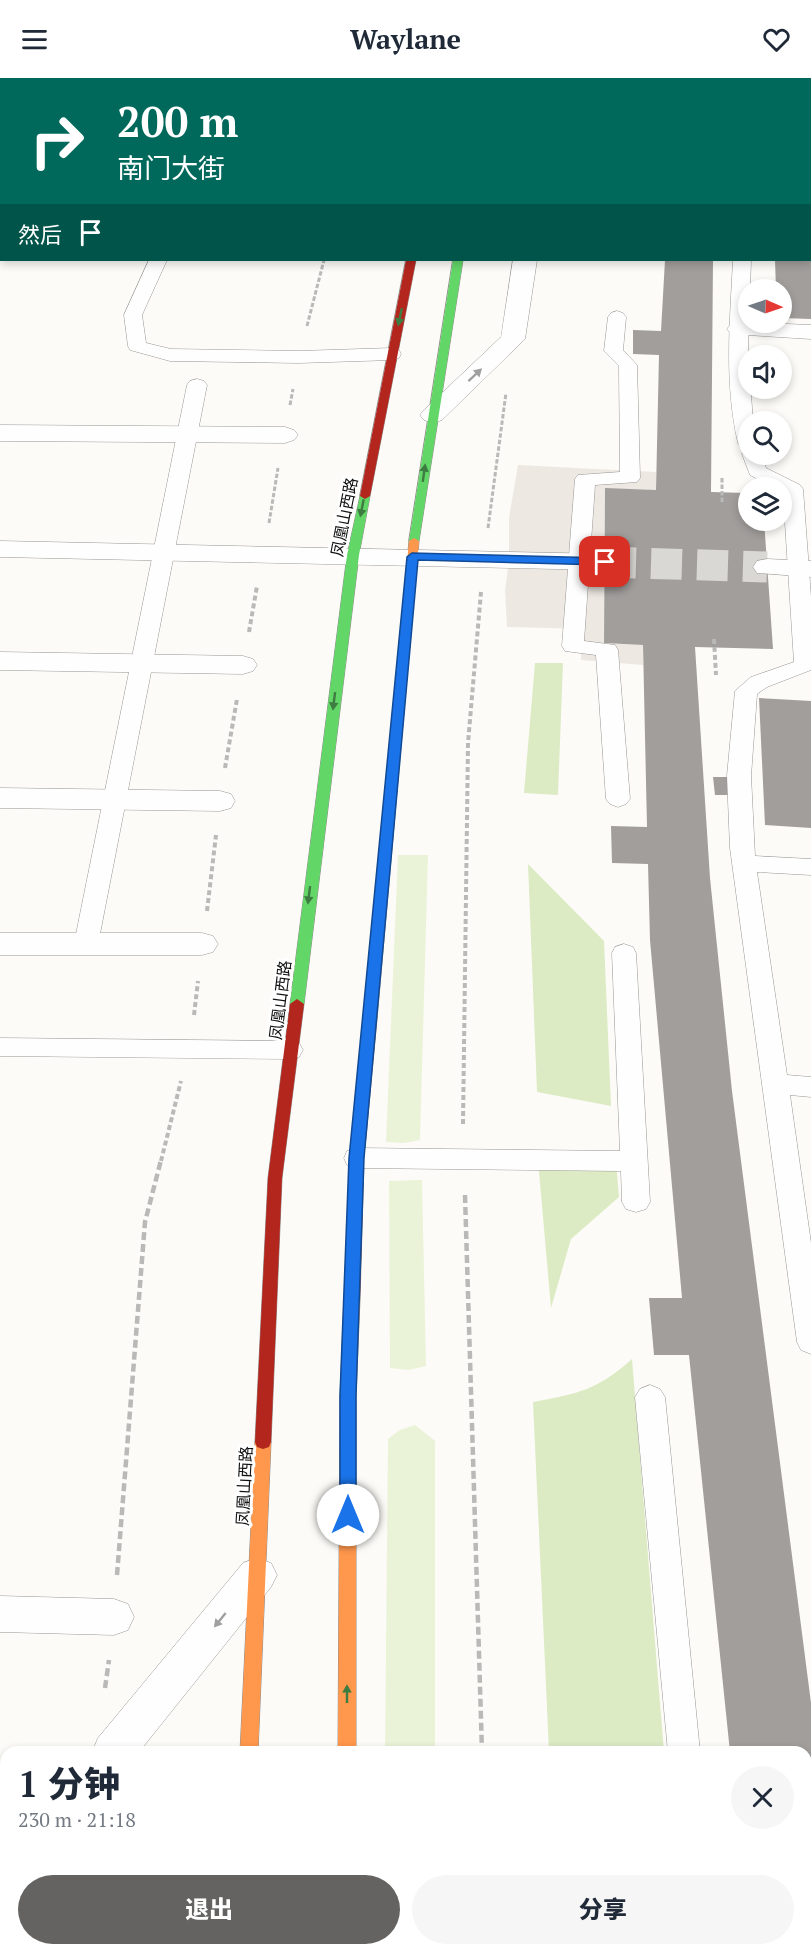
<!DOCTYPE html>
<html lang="zh">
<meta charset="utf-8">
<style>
:root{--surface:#fff;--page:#f6f6f7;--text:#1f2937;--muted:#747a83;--accent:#646362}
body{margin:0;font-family:"PT Serif","Noto Sans SC",serif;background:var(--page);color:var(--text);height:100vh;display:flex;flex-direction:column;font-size:22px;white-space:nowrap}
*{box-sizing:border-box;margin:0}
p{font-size:20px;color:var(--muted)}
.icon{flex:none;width:33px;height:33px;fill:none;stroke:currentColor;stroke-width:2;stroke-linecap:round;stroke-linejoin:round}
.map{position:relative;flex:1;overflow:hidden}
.drawer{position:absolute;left:0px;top:1668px;width:812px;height:210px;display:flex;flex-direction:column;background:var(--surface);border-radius:18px 18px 0 0;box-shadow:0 3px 9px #0003}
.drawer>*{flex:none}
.hud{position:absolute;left:0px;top:0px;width:812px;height:183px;box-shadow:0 3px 9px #0003;background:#00695c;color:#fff;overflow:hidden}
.needle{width:39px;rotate:92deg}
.fabs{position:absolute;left:738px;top:201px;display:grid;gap:12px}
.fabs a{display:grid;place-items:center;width:54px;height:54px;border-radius:50%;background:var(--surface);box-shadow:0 3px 9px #0003;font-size:30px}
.pin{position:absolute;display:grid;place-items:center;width:51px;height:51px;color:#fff;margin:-26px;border-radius:12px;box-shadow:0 3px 9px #0006}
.me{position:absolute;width:66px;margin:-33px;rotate:0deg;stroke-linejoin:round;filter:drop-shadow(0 0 4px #0008)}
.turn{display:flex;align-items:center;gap:21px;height:126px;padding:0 18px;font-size:27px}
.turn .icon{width:78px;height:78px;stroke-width:2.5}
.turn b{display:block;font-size:42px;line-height:51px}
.then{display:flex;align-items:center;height:57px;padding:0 18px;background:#0003;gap:12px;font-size:22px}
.round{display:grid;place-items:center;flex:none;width:63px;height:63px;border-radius:32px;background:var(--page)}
.head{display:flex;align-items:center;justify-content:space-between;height:102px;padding:0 18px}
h1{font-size:36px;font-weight:800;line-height:45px}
.cta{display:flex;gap:12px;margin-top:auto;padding:12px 18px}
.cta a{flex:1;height:69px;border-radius:36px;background:var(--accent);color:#fff;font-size:24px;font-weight:800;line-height:69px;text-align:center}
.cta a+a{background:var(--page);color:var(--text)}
header{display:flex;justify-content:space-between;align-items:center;height:78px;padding:0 18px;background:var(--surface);font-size:27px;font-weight:800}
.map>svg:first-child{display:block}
.green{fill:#eaf3d7}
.forest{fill:#dcebc4}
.plaza{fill:#ede9e2}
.building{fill:#a19e9c}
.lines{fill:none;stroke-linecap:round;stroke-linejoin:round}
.street-tunnel{stroke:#dad8d4;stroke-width:31;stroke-dasharray:31 15;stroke-linecap:butt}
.lane-casing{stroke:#979695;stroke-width:1}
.street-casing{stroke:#979695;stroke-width:1}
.fast-casing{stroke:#8e8d8b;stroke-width:1}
.slow-casing{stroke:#8e8d8b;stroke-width:1}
.jam-casing{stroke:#8e8d8b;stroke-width:1}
.path-far2{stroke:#b9b9b8;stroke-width:3;stroke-dasharray:4.5 2;stroke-linecap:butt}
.path-far1{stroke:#b9b9b8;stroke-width:4;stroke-dasharray:5 3;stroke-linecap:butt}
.path{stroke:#b9b9b8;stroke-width:4.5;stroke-dasharray:8 4;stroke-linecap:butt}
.lane{fill:#fffefe;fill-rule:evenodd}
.street{fill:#fffefe;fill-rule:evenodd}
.fast{fill:#63d668;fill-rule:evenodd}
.slow{fill:#ff974d;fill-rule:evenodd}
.jam{fill:#b3261e;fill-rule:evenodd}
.oneway{fill:#3e7d41}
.oneway2{fill:#a09f9f}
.route{fill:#1a73e8;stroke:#114b97;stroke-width:1.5}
.labels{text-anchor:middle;stroke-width:6;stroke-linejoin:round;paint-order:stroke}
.street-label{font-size:16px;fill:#111;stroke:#fff}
</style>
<header><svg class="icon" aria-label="menu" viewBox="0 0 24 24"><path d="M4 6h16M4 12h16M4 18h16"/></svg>Waylane<svg class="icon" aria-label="heart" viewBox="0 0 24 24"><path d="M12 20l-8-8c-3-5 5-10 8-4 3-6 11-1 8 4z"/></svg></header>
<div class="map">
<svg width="811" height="1878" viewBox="0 0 811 1878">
<rect width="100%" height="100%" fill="#fdfbf7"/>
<g class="green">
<polygon points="398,777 428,777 420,1062 404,1065 386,1064"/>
<polygon points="422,1102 426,1288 408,1292 390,1290 389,1103"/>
<polygon points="415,1347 435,1363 435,1674 385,1674 388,1361 400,1352"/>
<polygon points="0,1723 6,1724 6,1872 24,1872 23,1878 0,1878"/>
</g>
<g class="forest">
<polygon points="535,585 563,585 558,717 524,715"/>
<polygon points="528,786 604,863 611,1028 537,1014"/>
<polygon points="538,1082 616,1084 619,1119 571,1161 551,1230"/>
<path d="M632,1281L664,1674H549L533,1324C579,1315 596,1313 632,1281Z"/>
<rect x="559" y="1872" width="122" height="6"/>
</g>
<polygon class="plaza" points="518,387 656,394 656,412 605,411 604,565 643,567 643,587 581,582 582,551 507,549 505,513 509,482 509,439"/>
<g class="building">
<polygon points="665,182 713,182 711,414 748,415 748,442 764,442 773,571 695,569 710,800 732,1013 811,1625 811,1878 751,1878 750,1872 806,1872 806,1674 730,1674 689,1277 654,1277 649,1220 682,1220 650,862 648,786 612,785 611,748 647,749 643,567 604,565 605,410 656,412 659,277 633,276 633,252 661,253"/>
<polygon points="775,182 811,182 811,241 782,240 782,212 776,212"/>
<polygon points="759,620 811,623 811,750 765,747"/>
<polygon points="713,699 728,699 730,717 715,717"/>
</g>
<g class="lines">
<polyline class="street-tunnel" points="605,484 767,489"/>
<g class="lane-casing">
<g id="lane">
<polygon points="0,0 13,0 14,2 2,2 2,6"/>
<polygon points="205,0 221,0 204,2"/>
<polygon points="149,182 167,182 142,237 146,265 171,271 299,273 392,270 399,272 401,276 399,280 392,282 299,285 170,283 130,272 128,268 124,237"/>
<path d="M733,182H751L748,274L753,344H748V371L741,369L738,365C724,305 730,243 733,182Z"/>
<polygon points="617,233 623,235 626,239 623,272 637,287 640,400 637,404 595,407 584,563 615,567 618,572 630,721 626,726 618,729 610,726 606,721 596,577 565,573 562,568 575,401 578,397 620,394 619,288 604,273 608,239 611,235"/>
<polygon points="197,301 204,303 207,307 98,866 95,872 86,874 77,872 74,866 187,307 190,303"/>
<polygon points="748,371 748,376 762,376 766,390 800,407 803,411 811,519 811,592 767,609 757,616 751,698 755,778 811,781 811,797 757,794 787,997 811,999 811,1019 790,1017 811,1165 811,1276 801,1272 797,1264 730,770 727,698 735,613 751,599 794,584 783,414 782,410 774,410 750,397 742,376"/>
<polygon points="624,866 633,869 636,875 650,1124 646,1131 636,1134 626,1131 622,1124 621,1093 357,1090 347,1087 344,1080 347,1073 357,1070 620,1073 612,875 615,869"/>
<polygon points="0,960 290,963 299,965 303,972 299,979 290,981 0,978"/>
<polygon points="650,1307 660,1311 665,1319 700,1674 668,1674 635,1319 640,1311"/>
<polygon points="686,1872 720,1872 722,1878 686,1878"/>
</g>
</g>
<g class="street-casing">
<g id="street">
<polygon points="513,182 537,182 525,261 442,342 433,345 424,342 420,337 424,332 501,259"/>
<polygon points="739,244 811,247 811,261 731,256 727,251 731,246"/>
<polygon points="0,347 285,349 294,352 298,357 294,362 285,365 0,363"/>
<polygon points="0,463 605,476 615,478 619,484 615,490 605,492 0,479"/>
<polygon points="767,481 811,483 811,499 757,495 753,489 757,483"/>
<polygon points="0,574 243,578 253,581 257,587 253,593 243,596 0,592"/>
<polygon points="0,710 220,713 231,716 235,723 231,730 220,733 0,730"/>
<polygon points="0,855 202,855 213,858 218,866 213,874 202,877 0,877"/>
<polygon points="257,1480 271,1485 277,1497 271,1509 139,1674 92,1674 98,1660 243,1485"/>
<polygon points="0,1518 114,1521 128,1526 134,1539 128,1552 114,1557 0,1554"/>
<rect x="60" y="1872" width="46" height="6"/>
</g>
</g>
<g class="fast-casing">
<g id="fast">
<rect x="432" y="0" width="8" height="2"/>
<rect x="483" y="0" width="8" height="2"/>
<polygon points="453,182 463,182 419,463 414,466 409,463"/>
<polygon points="365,415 370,418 359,477 304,926 297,931 290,926 347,477 360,418"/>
</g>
</g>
<g class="slow-casing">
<g id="slow">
<polygon points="414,460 419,463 377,941 370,946 363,941 409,463"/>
<polygon points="352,1215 357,1217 360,1221 356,1318 356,1674 338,1674 340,1318 344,1221 347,1217"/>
<polygon points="263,1357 269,1359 271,1364 258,1674 240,1674 255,1364 257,1359"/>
<rect x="338" y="1872" width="18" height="6"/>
</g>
</g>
<g class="jam-casing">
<g id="jam">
<polygon points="700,0 737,0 739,2 701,2"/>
<rect x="810" y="23" width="1" height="6"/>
<polygon points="406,182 416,182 370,418 365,421 360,418"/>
<polygon points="297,921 304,926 282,1100 271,1364 269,1369 263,1371 257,1369 255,1364 268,1100 290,926"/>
<polygon points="370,936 377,941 364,1080 360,1221 357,1225 352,1227 347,1225 344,1221 350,1080 363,941"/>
<rect x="231" y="1872" width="18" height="6"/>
</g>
</g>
<g class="path-far2">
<polyline points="307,248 324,182"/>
<polyline points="290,327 293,311"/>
<polyline points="722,400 722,424"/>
<polyline points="269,445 278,390"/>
<polyline points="488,450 506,315"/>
</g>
<g class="path-far1">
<polyline points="249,554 257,508"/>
<polyline points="714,561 716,597"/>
<polyline points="225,690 237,621"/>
<polyline points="207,833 216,757"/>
<polyline points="194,937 198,903"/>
<polyline points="463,1046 468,665 481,514"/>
<polyline points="161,1083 181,1003"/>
</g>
<g class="path">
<polyline points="465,1117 482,1674"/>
<polyline points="117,1497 145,1144 161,1082"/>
<polyline points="105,1610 109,1582"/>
<polyline points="487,1872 487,1878"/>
</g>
<use href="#lane" class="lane"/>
<use href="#street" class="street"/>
<use href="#fast" class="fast"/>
<use href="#slow" class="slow"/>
<use href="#jam" class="jam"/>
</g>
<defs><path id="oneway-solid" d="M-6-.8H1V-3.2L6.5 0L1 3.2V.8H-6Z" transform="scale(1.5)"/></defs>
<g class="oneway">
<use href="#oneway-solid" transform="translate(400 239) rotate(102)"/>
<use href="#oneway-solid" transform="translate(424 395) rotate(-82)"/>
<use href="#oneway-solid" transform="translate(362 430) rotate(101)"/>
<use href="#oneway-solid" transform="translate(334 623) rotate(97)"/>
<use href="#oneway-solid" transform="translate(309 817) rotate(97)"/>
<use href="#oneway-solid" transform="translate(347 1616) rotate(-90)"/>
</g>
<g class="oneway2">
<use href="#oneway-solid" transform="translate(475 297) rotate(-43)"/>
<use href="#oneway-solid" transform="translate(220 1542) rotate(129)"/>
</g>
<polygon class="route" points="412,475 605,480 610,484 605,487 418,482 364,1080 356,1318 356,1437 354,1441 348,1443 342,1441 340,1437 340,1318 349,1080 407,479"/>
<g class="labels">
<g class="street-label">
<text transform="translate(344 439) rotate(-79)" y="6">凤凰山西路</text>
<text transform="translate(280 922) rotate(-83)" y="6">凤凰山西路</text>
<text transform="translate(244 1408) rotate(-87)" y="6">凤凰山西路</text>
</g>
</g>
</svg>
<div class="fabs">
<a><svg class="needle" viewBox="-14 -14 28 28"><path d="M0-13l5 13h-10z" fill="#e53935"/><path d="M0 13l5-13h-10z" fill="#747a83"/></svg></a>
<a><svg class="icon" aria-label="sound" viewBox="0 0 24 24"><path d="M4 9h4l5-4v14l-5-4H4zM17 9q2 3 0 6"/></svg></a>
<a><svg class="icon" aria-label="search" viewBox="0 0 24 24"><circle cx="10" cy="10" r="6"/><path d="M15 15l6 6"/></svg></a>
<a><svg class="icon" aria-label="layers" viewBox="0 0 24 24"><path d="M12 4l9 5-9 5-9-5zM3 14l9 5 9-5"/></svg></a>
</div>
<div class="pin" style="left:605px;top:484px;background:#d93025"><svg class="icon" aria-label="arrive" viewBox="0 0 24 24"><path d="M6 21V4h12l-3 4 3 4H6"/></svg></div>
<svg class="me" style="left:348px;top:1437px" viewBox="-20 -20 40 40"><circle r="19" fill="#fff"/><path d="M0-13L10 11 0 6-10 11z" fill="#1a73e8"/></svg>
<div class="hud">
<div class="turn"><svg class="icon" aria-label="right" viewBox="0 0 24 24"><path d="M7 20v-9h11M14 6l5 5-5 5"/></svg><div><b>200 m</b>南门大街</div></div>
<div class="then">然后<svg class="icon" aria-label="arrive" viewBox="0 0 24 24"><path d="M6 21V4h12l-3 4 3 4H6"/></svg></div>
</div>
<section class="drawer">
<div class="head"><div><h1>1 分钟</h1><p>230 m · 21:18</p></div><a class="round"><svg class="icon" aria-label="close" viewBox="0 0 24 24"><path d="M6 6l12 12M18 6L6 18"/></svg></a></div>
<div class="cta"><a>退出</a><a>分享</a></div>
</section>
</div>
